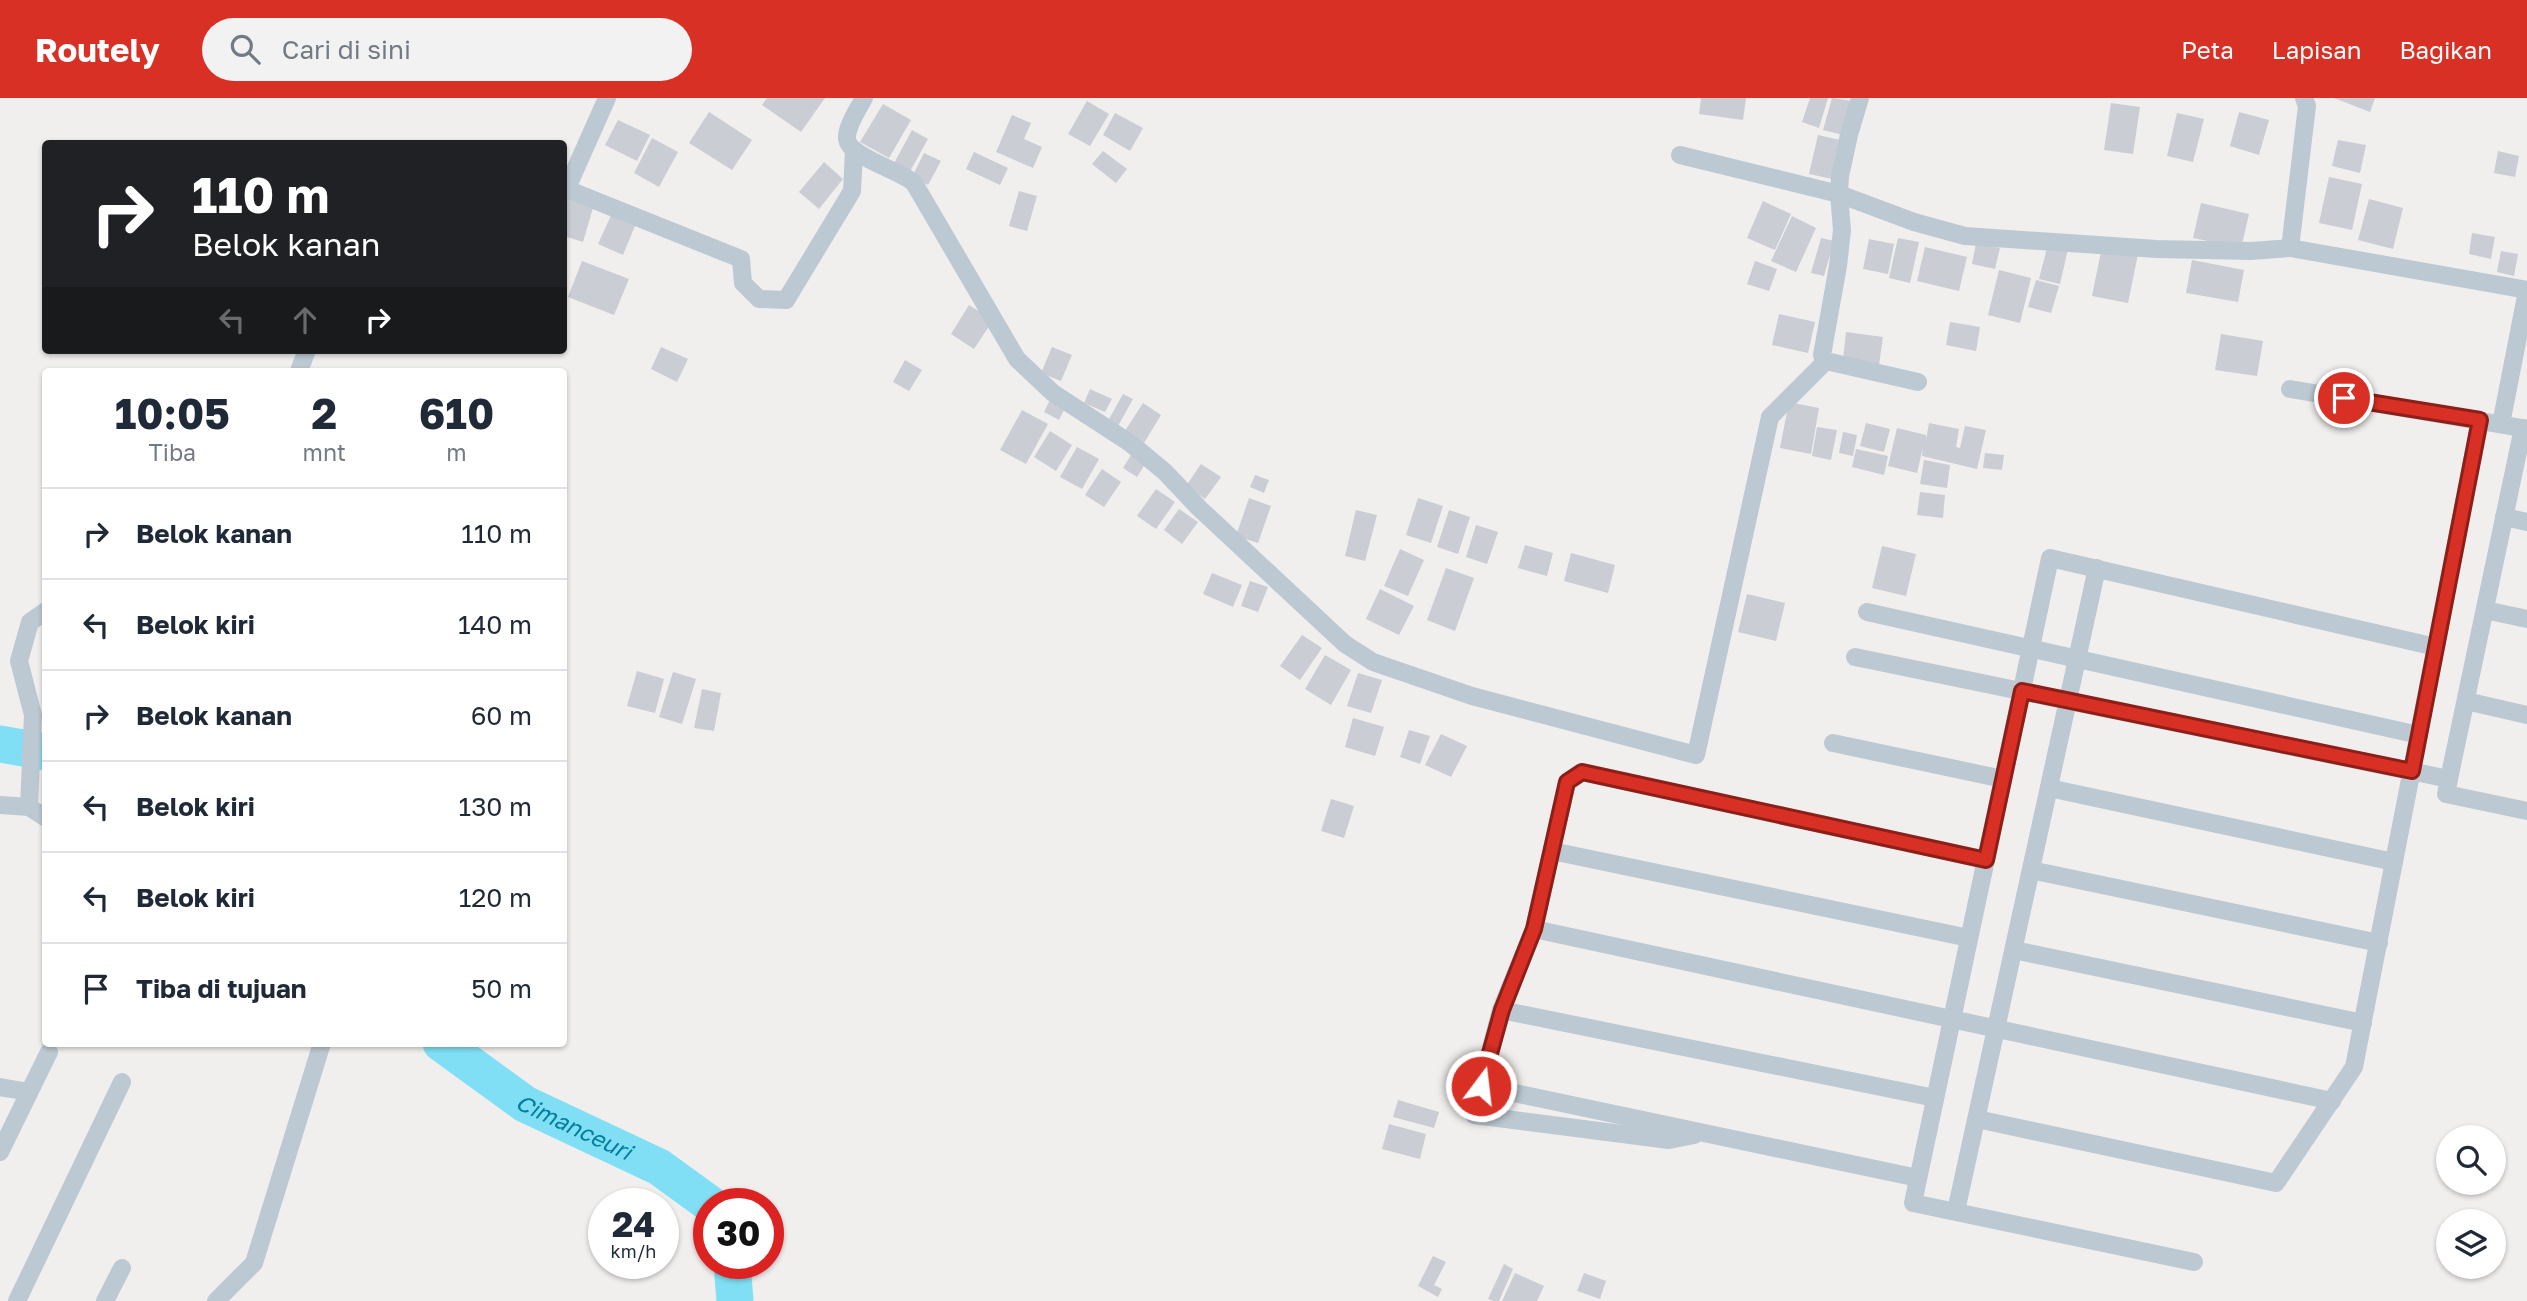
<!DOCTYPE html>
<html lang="id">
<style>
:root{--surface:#fff;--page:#f2f2f3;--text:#1f2937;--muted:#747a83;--line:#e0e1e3;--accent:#d93025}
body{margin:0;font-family:"Golos Text",sans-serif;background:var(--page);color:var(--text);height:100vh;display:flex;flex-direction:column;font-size:26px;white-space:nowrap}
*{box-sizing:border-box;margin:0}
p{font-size:23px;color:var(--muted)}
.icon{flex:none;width:38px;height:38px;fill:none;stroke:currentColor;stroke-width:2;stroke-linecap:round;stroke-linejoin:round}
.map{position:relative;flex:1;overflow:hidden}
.panel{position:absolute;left:42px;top:270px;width:525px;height:679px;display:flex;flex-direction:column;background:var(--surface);border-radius:7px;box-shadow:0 2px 5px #0004}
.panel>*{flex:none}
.guide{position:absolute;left:42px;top:42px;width:525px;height:214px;border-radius:7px;box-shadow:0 2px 5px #0004;background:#202124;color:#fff;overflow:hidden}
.buttons{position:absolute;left:2436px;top:1027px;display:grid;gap:14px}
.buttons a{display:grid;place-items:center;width:70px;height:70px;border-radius:50%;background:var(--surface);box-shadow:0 2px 5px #0004;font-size:35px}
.speed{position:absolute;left:588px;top:1090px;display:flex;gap:14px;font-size:35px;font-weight:700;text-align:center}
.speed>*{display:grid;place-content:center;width:91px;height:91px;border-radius:50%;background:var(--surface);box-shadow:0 2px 5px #0004;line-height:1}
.speed small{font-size:18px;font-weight:400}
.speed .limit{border:10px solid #d22;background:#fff;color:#111}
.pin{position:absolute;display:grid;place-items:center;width:60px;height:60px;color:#fff;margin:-30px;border:4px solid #fff;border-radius:50%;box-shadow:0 2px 7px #0007}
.me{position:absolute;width:77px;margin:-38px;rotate:15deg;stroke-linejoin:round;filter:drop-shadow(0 0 5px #0008)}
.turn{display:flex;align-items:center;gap:24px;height:147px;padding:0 35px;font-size:32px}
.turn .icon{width:91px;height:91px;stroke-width:2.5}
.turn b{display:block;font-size:49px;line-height:60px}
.lanes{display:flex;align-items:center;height:66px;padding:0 35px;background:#0003;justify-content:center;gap:35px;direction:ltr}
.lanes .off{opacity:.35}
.eta{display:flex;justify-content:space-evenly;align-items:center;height:119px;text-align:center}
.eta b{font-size:42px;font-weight:700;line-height:49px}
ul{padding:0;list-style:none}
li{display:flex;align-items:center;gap:21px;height:91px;padding:0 35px;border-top:2px solid var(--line)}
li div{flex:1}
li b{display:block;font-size:26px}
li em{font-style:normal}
header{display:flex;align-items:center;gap:42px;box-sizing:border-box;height:98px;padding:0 35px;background:var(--accent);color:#fff}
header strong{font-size:33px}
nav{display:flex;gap:38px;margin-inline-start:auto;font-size:24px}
.search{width:490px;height:63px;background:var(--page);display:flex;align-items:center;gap:18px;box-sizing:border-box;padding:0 24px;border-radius:38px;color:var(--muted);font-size:26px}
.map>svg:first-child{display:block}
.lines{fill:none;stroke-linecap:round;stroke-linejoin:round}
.river{stroke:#81dff5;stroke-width:37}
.building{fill:#cacdd4}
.minor{stroke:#bdc9d2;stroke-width:18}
.route-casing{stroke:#8d1f18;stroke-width:18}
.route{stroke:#d93025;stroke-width:12}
.labels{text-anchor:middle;stroke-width:5;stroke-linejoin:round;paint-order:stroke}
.water-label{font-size:23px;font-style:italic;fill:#03809c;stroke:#fff}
</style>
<header>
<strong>Routely</strong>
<div class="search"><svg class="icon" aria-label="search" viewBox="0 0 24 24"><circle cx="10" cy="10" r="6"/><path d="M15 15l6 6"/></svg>Cari di sini</div>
<nav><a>Peta</a><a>Lapisan</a><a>Bagikan</a></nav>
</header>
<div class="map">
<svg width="2527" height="1203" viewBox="0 0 2527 1203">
<rect width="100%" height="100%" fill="#f1eeee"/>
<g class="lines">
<g class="river">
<polyline points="0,646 46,654"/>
<path id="s1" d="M441,945L525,1006L659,1069L710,1106"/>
<polyline points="732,1166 735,1203"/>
</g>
</g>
<g class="building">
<polygon points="767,0 825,0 801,34 762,7"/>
<polygon points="1701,0 1746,0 1743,22 1699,16"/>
<polygon points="1810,0 1828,0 1819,30 1802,24"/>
<polygon points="1832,0 1852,3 1843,37 1823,32"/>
<polygon points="2334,0 2375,0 2370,14"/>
<polygon points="1087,3 1109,16 1090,48 1068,36"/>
<polygon points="2111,5 2140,9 2133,56 2104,52"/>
<polygon points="883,6 911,22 889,60 860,44"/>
<polygon points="709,14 752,42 732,72 689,45"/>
<polygon points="2239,14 2269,22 2259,57 2230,48"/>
<polygon points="1115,15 1143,30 1130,53 1103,37"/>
<polygon points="2177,15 2204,21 2193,64 2167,58"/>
<polygon points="1012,17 1031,25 1024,41 1042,49 1033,70 996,54"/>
<polygon points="618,22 650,37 637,63 605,47"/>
<polygon points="912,32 928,41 908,77 892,69"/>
<polygon points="1818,37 1840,42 1832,81 1809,76"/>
<polygon points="652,40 678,54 659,89 634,75"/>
<polygon points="2338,42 2366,47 2360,75 2332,68"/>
<polygon points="1103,53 1127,71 1116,85 1092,66"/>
<polygon points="2498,53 2519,58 2515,79 2494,75"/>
<polygon points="974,54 1008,70 1000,87 966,71"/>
<polygon points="924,55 941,63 928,87 912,79"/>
<polygon points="824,64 843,81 819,111 799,94"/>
<polygon points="2329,79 2362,86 2352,132 2319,125"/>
<polygon points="1019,93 1037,98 1027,133 1009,128"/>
<polygon points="564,94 595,103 583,144 564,138"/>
<polygon points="2369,101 2403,110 2393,151 2358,142"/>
<polygon points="1763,103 1791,116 1775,152 1747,140"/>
<polygon points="2201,105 2249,116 2241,150 2193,140"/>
<polygon points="613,113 637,123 623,157 598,146"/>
<polygon points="1792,118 1816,130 1796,174 1771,163"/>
<polygon points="2472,135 2495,139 2491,161 2469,156"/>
<polygon points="1821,140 1834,143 1824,178 1811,175"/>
<polygon points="1898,140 1919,144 1910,185 1889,180"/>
<polygon points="1869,141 1894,146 1888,176 1863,171"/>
<polygon points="1976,145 2000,150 1995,171 1972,166"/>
<polygon points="2048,146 2068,151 2060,186 2039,181"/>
<polygon points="1925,149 1967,159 1959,193 1917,183"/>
<polygon points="2102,149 2138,156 2128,205 2092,198"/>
<polygon points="2501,153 2518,156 2514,178 2497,174"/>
<polygon points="2192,162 2244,172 2238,204 2186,195"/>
<polygon points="582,163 629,181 614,217 568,199"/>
<polygon points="1755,163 1777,171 1769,193 1747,186"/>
<polygon points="1999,172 2031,180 2020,225 1988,217"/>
<polygon points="2036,182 2059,188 2051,215 2028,209"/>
<polygon points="969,207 993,222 974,251 951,236"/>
<polygon points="1779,216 1815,224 1808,255 1772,247"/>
<polygon points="1950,224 1980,229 1976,253 1946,247"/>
<polygon points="1846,234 1883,239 1879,267 1843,262"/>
<polygon points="2221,236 2263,243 2257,278 2215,272"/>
<polygon points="661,249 688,261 677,284 651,271"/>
<polygon points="1052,249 1072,257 1061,283 1041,275"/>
<polygon points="905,262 922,272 909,293 893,284"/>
<polygon points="1090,291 1112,301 1105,314 1084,305"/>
<polygon points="1123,296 1133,301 1118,328 1108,323"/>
<polygon points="1052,298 1067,306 1059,322 1044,314"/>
<polygon points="1789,304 1819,310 1811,356 1780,350"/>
<polygon points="1143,305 1161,317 1144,345 1125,333"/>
<polygon points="1022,312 1048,326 1026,366 1000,352"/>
<polygon points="1866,325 1890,331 1884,354 1860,348"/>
<polygon points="1929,325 1959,331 1956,349 1960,350 1965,328 1986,332 1977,371 1922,358 1923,349 1917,375 1888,368 1897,330 1926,337 1926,342"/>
<polygon points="1817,329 1837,332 1831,362 1812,358"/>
<polygon points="1050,333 1072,347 1056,373 1034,359"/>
<polygon points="1843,334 1857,337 1853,358 1839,355"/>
<polygon points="1077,349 1099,361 1082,391 1060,379"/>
<polygon points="1856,351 1888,358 1884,377 1852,369"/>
<polygon points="1985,355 2004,357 2002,372 1983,370"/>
<polygon points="1131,357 1145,366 1137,379 1123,370"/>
<polygon points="1924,362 1950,367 1947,390 1920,386"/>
<polygon points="1201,366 1221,379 1205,401 1186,388"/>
<polygon points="1102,371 1121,384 1104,409 1085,397"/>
<polygon points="1255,377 1269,382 1264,395 1250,389"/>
<polygon points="1156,391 1175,404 1156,431 1137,418"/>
<polygon points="1920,394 1945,397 1943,420 1917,417"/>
<polygon points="1249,400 1271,408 1258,445 1236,438"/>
<polygon points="1418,400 1443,408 1431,445 1406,437"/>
<polygon points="1179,411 1198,424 1182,446 1164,432"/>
<polygon points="1356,412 1377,417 1365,463 1345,458"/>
<polygon points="1449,412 1470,419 1458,456 1437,449"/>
<polygon points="1476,427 1498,434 1487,466 1466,459"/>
<polygon points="1525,447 1553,455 1547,478 1518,470"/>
<polygon points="1882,448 1916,456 1906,498 1872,490"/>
<polygon points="1400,451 1424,462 1408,498 1384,488"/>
<polygon points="1571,455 1615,467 1608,495 1564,483"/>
<polygon points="1446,470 1474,480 1455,533 1427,522"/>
<polygon points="1212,475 1242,487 1233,509 1203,496"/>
<polygon points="1250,483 1268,489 1258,514 1241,508"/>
<polygon points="1380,491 1414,508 1399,537 1366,521"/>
<polygon points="1747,496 1785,505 1776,543 1738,534"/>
<polygon points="1302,537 1322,550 1300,582 1280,568"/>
<polygon points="1325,557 1351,572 1331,607 1305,591"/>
<polygon points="637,573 664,581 655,615 627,608"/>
<polygon points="673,574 696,581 682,626 659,619"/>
<polygon points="1358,575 1382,582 1371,615 1347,608"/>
<polygon points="702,591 721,595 714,633 694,630"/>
<polygon points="1353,620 1384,629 1375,658 1345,649"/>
<polygon points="1409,632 1430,638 1420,666 1400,659"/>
<polygon points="1441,636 1467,648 1451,679 1425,667"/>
<polygon points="1331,701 1354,708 1344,740 1321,733"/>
<polygon points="1398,1002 1439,1014 1434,1030 1393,1019"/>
<polygon points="1389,1026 1426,1036 1420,1061 1382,1051"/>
<polygon points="1433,1158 1446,1164 1434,1187 1442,1191 1438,1199 1418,1188"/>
<polygon points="1504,1166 1513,1171 1499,1203 1494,1203 1488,1201"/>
<polygon points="1515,1175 1544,1188 1537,1203 1502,1203"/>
<polygon points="1584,1175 1606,1183 1600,1201 1577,1193"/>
</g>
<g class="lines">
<g class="minor">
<path d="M864,0C858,11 846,29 847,41C849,59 900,72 914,85L1017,261L1053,295L1130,345L1165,374L1199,410L1345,546L1373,564L1472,598L1696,657L1770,319L1826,263"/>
<polyline points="1860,0 1849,37 1840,78 1839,96 1842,132 1838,168 1822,257 1826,263 1918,284"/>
<polyline points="2304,0 2307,8 2290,150 2527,192"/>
<polyline points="1680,57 1839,96 1914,124 1965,138 2157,151 2251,153 2290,150"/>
<polyline points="564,90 741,161 743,185 759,201 786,202 852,93 854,52"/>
<polyline points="567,90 607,0"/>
<polyline points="299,273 307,252"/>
<polyline points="2290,291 2527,331"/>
<polyline points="2501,326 2527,193"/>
<polyline points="2504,419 2527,424"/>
<polyline points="2485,512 2527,521"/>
<polyline points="46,513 30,524 19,563 33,617 29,709 46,720"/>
<polyline points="1867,514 2419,637"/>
<polyline points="1855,559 2449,681 2523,330"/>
<polyline points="2466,603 2527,617"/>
<polyline points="1833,645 2003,681"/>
<polyline points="2449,681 2446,696 2527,713"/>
<polyline points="2049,690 2394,764"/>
<polyline points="0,707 29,709"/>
<polyline points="1552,753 1969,840"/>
<polyline points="2031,772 2379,845"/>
<polyline points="1534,831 2332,1003"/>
<polyline points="2014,852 2363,925"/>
<polyline points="1501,912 1935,1000"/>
<polyline points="1481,988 1474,1017 1669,1042 1694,1037"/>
<polyline points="0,989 29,994"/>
<polyline points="1977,1021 2276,1085 2354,969 2480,322"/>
<polyline points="0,1054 49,954"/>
<polyline points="1918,1080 1481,988 1501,912 1534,831 1567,684 1582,674 1986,762"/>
<polyline points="1956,1113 2097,470"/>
<polyline points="2194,1164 1913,1105 2050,460 2436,549"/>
<polyline points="17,1203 122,984"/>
<polyline points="105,1203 122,1170"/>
<polyline points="216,1203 254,1165 322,945"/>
</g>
</g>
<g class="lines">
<g class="route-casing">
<polyline id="route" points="1481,988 1502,912 1534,831 1567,684 1582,674 1986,762 2022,593 2412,673 2480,322 2344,300"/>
</g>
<use href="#route" class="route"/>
</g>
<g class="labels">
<g class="water-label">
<text dy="8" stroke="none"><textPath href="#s1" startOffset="158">Cimanceuri</textPath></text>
</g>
</g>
</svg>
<div class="buttons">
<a><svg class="icon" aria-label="search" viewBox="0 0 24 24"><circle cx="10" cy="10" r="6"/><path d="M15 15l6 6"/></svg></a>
<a><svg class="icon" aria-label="layers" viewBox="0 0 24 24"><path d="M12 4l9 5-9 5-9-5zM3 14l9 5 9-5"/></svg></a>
</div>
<div class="speed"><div>24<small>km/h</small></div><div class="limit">30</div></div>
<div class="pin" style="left:2344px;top:300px;background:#d93025"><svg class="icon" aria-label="arrive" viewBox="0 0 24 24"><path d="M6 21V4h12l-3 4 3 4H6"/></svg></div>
<svg class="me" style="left:1481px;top:988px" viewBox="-20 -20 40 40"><circle r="17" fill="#d93025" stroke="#fff" stroke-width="3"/><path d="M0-11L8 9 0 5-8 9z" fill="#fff"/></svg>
<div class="guide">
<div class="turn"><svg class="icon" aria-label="right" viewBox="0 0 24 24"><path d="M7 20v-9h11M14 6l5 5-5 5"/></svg><div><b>110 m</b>Belok kanan</div></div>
<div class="lanes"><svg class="icon off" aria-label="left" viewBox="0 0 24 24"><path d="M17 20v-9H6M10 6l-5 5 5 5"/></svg><svg class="icon off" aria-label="ahead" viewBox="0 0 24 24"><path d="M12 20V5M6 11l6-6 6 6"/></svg><svg class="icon" aria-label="right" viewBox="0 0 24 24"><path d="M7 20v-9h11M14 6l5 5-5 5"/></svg></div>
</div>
<section class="panel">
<div class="eta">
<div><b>10:05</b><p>Tiba</p></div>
<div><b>2</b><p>mnt</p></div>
<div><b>610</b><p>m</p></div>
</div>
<ul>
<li><svg class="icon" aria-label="right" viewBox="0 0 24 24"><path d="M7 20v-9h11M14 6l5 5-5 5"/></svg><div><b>Belok kanan</b></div><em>110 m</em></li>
<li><svg class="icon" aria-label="left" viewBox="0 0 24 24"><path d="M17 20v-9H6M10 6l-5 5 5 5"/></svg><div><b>Belok kiri</b></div><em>140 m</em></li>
<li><svg class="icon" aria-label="right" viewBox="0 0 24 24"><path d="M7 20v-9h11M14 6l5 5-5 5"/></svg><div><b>Belok kanan</b></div><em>60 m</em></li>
<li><svg class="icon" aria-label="left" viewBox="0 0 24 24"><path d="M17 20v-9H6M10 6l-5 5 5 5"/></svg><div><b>Belok kiri</b></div><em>130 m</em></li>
<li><svg class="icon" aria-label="left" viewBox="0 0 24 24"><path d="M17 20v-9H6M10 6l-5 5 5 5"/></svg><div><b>Belok kiri</b></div><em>120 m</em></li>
<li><svg class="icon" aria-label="arrive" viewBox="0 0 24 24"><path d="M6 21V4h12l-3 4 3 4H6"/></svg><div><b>Tiba di tujuan</b></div><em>50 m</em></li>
</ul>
</section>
</div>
